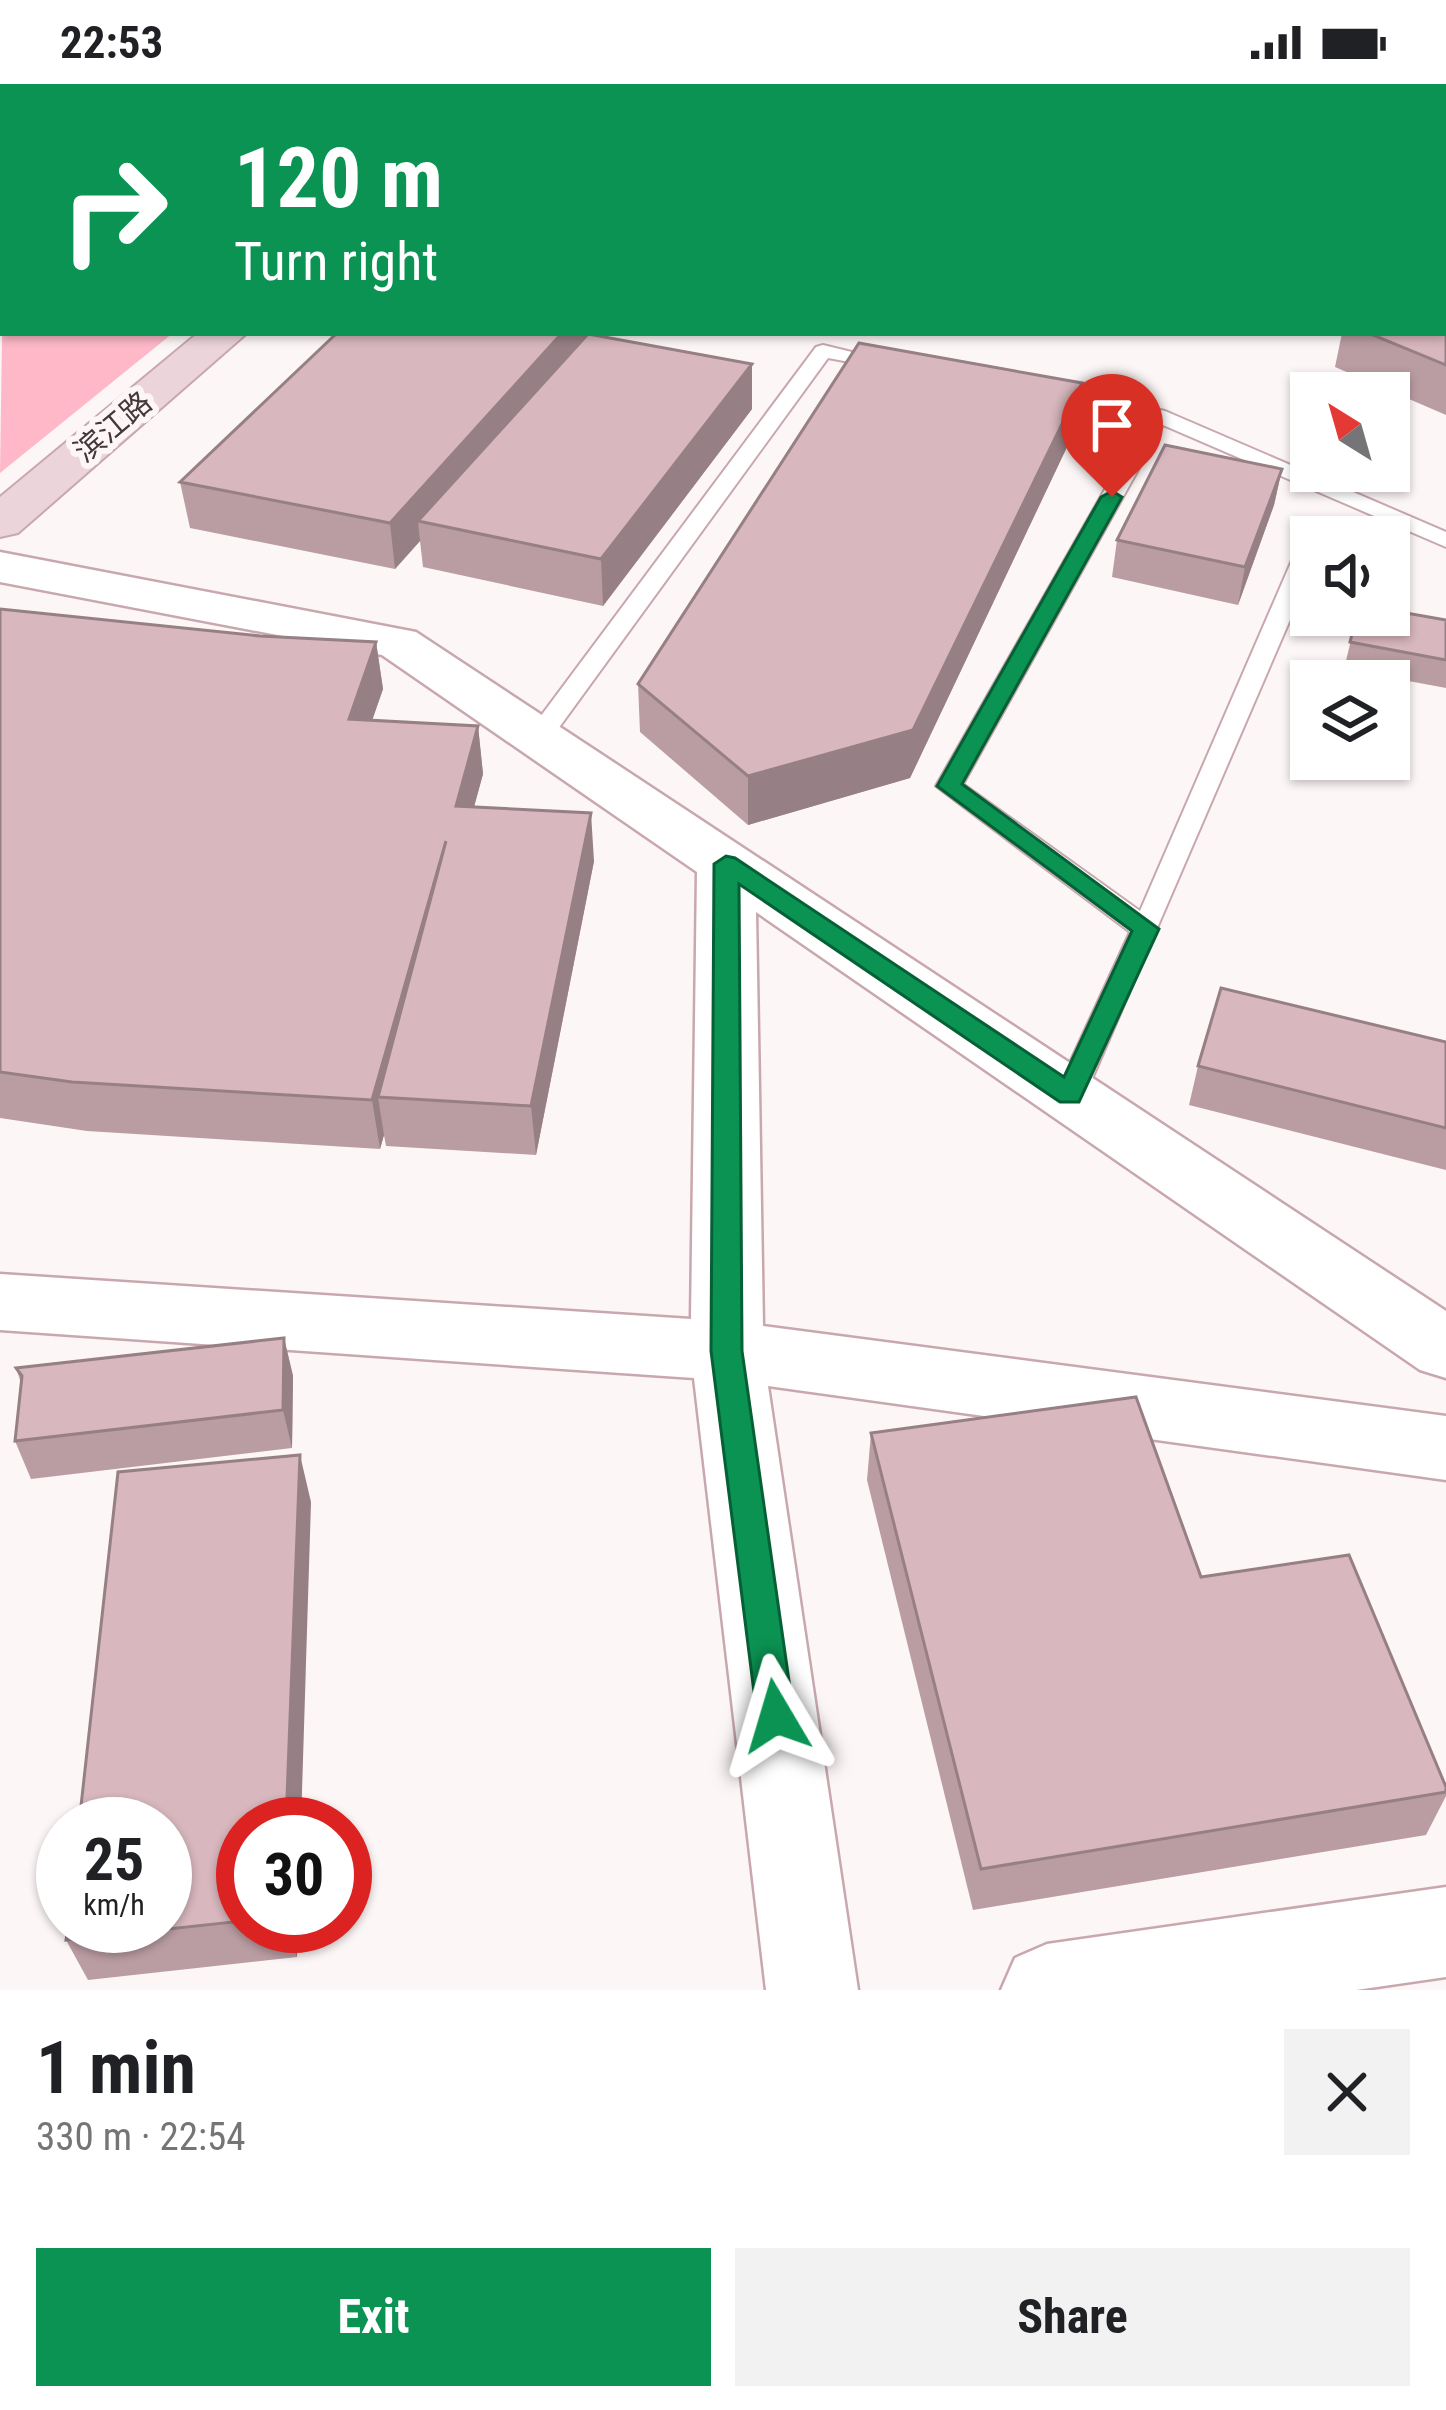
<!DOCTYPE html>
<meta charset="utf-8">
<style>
:root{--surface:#fff;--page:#f2f2f2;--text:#202124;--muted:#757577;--accent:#0a9352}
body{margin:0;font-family:"Roboto Condensed","Noto Sans SC",sans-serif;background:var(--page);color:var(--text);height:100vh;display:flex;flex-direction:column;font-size:45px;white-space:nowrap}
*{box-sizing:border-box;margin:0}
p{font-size:39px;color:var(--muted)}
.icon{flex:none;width:66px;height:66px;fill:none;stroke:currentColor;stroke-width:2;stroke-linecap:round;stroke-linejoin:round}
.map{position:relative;height:1906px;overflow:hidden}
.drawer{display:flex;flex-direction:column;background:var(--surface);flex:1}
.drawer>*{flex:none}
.hud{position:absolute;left:0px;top:0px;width:1446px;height:252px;box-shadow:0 3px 9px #0004;background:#0a9352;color:#fff;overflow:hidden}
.needle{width:78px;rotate:323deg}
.tools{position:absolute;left:1290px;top:288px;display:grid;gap:24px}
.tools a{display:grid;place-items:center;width:120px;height:120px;border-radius:0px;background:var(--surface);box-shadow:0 3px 9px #0004;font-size:60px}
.speed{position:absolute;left:36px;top:1713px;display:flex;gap:24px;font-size:60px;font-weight:700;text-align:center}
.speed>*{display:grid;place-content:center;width:156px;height:156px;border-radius:50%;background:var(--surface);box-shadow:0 3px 9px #0004;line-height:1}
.speed small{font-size:30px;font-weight:400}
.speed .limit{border:18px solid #d22;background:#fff;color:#111}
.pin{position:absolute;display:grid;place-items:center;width:102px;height:102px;color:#fff;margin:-123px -51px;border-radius:50% 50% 50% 0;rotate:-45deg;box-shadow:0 0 12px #0007}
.pin .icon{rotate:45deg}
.me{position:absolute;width:132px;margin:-66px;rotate:353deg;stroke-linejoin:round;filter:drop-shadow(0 0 9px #0008)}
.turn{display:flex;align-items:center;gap:42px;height:252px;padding:0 36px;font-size:54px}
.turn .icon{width:156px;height:156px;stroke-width:2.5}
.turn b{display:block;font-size:84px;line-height:102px}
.round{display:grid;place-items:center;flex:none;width:126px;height:126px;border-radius:0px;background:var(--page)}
.summary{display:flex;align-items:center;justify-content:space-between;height:204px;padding:0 36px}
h1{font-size:72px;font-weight:700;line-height:90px}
.button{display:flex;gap:24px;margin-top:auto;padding:24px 36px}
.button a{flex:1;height:138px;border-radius:0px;background:var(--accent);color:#fff;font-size:48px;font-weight:700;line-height:138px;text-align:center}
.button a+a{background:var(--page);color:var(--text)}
.status{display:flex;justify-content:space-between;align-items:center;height:84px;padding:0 60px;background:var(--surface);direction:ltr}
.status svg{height:33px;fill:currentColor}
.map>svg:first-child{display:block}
.green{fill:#feb8c7}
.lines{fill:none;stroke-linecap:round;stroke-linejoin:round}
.lane-casing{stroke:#c8a8ae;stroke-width:4}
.street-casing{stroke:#c8a8ae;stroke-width:5}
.secondary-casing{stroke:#c8a8ae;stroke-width:4}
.primary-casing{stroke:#935c69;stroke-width:4}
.lane{fill:#fff;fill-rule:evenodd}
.street{fill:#fff;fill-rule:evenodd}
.secondary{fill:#ebd4da;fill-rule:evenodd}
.primary{fill:#d7a9b5;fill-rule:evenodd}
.wall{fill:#ba9da3}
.shaded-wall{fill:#978085}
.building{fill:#d8b7be;stroke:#978085;stroke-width:3}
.route{fill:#0a9352;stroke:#066035;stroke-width:3}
.labels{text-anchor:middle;stroke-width:12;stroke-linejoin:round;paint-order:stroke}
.far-street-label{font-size:30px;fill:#44373a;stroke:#fdf6f7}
</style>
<div class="status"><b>22:53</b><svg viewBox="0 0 49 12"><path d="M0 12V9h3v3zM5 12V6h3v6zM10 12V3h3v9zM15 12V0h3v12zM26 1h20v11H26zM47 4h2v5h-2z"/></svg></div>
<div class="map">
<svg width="1446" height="1906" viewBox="0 0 1446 1906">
<rect width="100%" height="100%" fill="#fdf6f7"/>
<polygon class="green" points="3,186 3,249 173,249 0,389"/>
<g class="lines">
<g class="lane-casing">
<g id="lane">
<polygon points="823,261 897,279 887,285 828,274 547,660 529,660 525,654 529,648 816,263"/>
<polygon points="1040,302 1165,327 1446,448 1446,463 1163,341 963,700 1140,827 1299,460 1311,453 1311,487 1085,1011 1081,1019 1059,1019 1055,1011 1130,848 936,702 1145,335 1033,312 1033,304"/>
</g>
</g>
<g class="street-casing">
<g id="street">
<polygon points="0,468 416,548 1446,1227 1446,1294 1420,1286 756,828 763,1242 1446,1332 1446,1396 768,1302 858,1906 766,1906 694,1294 0,1246 0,1190 691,1235 697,788 382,571 0,498"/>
<polygon points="1446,1803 1446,1893 1356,1906 1001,1906 1015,1874 1047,1860"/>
</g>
</g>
<g class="secondary-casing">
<polygon id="secondary" points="198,249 247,249 18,449 0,453 0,413"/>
</g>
<g class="primary-casing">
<g id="primary">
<polygon points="1329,0 1372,0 1374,3 1331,3"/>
<polygon points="1384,0 1427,0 1429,3 1386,3"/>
</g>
</g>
<use href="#lane" class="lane"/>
<use href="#street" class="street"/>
<use href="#secondary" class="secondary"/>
<use href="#primary" class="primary"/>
</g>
<g class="wall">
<polygon points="1446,185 1446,331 1335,283 1342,249 1443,249"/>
<polygon points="600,253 752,325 603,522 423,483 420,457 395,485 190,444 180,398"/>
<polygon points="1076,344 910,694 748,741 640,648 638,600"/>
<polygon points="1282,385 1274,421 1238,521 1112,493 1117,456"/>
<polygon points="0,525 260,552 376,558 383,605 372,636 478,642 483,690 474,723 594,777 536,1071 386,1062 384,1051 380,1065 87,1047 0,1034"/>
<polygon points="1357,531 1446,536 1446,604 1344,585"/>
<polygon points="1446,958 1446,1086 1189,1021 1198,982"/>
<polygon points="284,1254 293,1292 292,1364 31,1395 15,1357 21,1299 16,1284"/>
<polygon points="871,1349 1201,1493 1446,1703 1446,1712 1426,1751 973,1826 867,1396"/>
<polygon points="311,1418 243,1740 243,1842 298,1842 297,1873 88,1896 66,1856"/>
</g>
<g class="shaded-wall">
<polygon points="1446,87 1446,123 1443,125 1443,89"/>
<polygon points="562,249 604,249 435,440 418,437 420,457 395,485 390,439"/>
<polygon points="752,280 752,325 603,522 601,475"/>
<polygon points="1082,299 1076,344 910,694 748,741 748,692"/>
<polygon points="1282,385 1274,421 1238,521 1245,483"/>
<polygon points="376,558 383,605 356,683 349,635"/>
<polygon points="478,642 483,690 461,770 456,722"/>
<polygon points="591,729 594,777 536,1071 531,1022"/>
<polygon points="446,757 378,1013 384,1051 380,1065 372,1016"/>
<polygon points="284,1254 293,1292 292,1364 283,1326"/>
<polygon points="300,1371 311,1418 301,1740 286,1740"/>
<polygon points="286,1842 298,1842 297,1873"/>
</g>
<g class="building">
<polygon points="1118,0 1280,0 1282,1 1277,3 1111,3"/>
<polygon points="1443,54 1446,55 1446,87 1443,89"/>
<polygon points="1446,185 1446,281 1368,249 1443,249 1443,187"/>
<polygon points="337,249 562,249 390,439 180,398"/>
<polygon points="588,250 752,280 601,475 418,437"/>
<polygon points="859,259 1082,299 913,646 748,692 638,600"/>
<polygon points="1165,361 1282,385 1245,483 1117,456"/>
<polygon points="0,525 260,552 376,558 349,635 478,642 456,722 591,729 531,1022 378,1013 446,757 372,1016 72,998 0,988"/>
<polygon points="1389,526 1446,536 1446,576 1350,558 1357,531 1389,531"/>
<polygon points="1221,904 1446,958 1446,1044 1198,982"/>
<polygon points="284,1254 283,1326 15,1357 22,1292 16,1284"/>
<polygon points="1136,1313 1201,1493 1349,1471 1446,1703 1446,1708 981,1785 871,1349"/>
<polygon points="300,1371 286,1740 243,1740 243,1837 66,1856 68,1842 165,1842 165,1740 79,1740 118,1388"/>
</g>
<polygon class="route" points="1112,407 1122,413 962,700 1159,845 1079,1018 1060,1018 739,800 742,1267 794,1632 788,1644 776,1649 763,1644 757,1632 711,1267 714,780 726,772 735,774 1064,993 1132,847 937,702 1101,413"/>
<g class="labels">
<g class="far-street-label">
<text transform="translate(113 343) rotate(-40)" y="10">滨江路</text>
</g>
</g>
</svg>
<div class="tools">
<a><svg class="needle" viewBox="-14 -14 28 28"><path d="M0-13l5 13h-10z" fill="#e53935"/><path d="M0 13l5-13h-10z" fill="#757577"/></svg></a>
<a><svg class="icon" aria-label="sound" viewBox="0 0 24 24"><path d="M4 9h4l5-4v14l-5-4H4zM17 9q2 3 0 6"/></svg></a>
<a><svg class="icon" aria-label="layers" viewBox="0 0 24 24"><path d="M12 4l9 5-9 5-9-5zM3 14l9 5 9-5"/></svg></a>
</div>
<div class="speed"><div>25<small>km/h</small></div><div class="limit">30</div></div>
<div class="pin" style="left:1112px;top:413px;background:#d93025"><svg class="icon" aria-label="arrive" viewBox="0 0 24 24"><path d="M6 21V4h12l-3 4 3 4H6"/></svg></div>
<svg class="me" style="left:776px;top:1632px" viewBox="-20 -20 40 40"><path d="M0-17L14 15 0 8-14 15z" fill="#0a9352" stroke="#fff" stroke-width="4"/></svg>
<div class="hud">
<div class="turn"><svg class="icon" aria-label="right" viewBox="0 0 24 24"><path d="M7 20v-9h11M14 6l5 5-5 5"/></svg><div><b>120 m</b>Turn right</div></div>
</div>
</div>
<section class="drawer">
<div class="summary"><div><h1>1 min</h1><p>330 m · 22:54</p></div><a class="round"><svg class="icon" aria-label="close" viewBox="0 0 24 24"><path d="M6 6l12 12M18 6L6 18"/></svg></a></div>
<div class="button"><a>Exit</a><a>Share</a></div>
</section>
